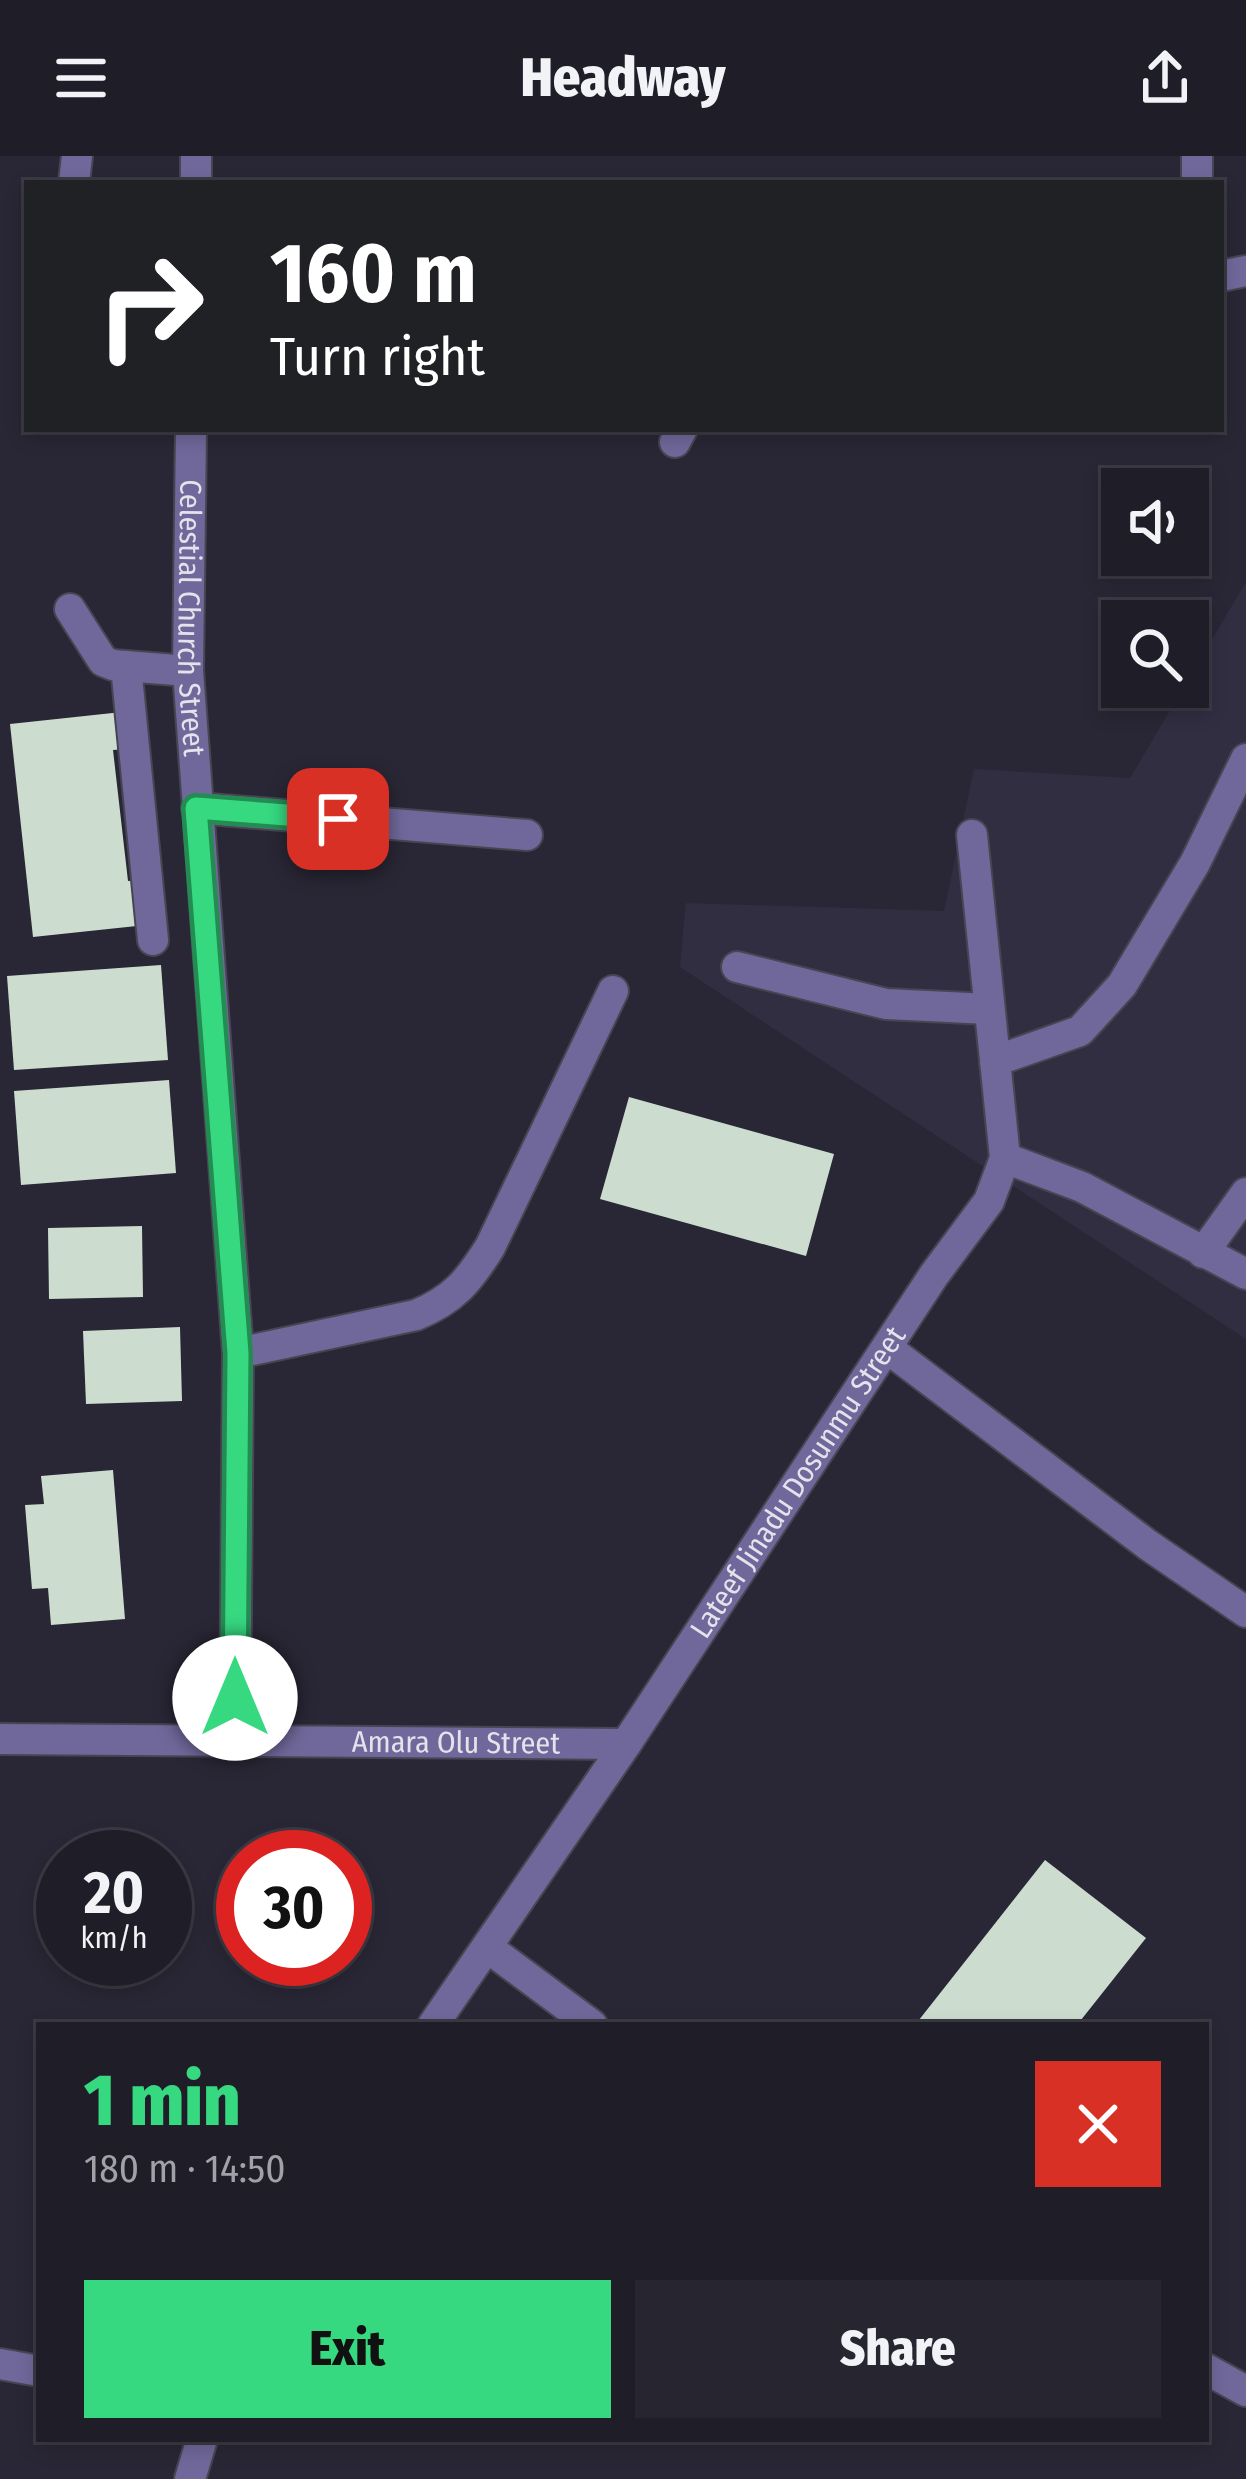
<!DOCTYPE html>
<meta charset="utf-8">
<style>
:root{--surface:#1f1d28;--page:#272630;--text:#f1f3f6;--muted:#a1a2a8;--line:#3c3b45;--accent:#36d880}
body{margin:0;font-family:"Fira Sans Condensed",sans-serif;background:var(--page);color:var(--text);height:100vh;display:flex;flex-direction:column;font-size:45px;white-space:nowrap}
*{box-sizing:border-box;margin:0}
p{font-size:39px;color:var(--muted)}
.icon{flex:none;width:66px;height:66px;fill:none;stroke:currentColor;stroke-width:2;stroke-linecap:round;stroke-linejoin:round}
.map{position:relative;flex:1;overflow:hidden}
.side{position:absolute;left:36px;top:1866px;width:1173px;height:420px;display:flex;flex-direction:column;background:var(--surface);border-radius:0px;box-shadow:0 6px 18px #0003,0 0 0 3px var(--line)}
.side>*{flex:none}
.hud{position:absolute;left:24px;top:24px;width:1200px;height:252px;border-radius:0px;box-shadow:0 6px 18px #0003,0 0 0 3px var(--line);background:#202124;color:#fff;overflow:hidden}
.fabs{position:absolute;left:1101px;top:312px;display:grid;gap:24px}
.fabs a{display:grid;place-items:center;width:108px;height:108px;border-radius:0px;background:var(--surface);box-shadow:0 6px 18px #0003,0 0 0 3px var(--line);font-size:60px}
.speed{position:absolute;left:36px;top:1674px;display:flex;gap:24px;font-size:60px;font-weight:700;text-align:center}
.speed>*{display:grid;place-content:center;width:156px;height:156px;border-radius:50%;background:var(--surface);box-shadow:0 6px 18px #0003,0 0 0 3px var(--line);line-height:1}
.speed small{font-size:30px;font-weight:400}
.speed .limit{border:18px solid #d22;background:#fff;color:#111}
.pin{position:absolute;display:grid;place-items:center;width:102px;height:102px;color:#fff;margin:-51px;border-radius:24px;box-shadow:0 6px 18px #0006}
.me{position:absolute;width:132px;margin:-66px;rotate:0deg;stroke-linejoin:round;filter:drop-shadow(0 0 9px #0008)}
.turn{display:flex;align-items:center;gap:42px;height:252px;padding:0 48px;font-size:54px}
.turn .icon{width:156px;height:156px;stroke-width:2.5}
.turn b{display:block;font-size:84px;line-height:102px}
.round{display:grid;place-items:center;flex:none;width:126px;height:126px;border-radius:0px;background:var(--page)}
.overview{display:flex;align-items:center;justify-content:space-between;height:204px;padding:0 48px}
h1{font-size:72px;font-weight:800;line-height:90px;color:var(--accent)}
.primary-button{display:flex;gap:24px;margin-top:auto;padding:24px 48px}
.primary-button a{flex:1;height:138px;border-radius:0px;background:var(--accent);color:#111;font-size:48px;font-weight:800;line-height:138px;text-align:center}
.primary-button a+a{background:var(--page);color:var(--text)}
header{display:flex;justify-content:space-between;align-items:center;height:156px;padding:0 48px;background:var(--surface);font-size:54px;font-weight:800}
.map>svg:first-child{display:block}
.built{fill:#312e42}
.building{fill:#ccddd0}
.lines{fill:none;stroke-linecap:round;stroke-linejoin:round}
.minor-casing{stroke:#474552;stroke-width:34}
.minor{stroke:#70689a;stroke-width:30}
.route-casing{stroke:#238c53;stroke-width:30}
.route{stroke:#36d880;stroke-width:21}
.labels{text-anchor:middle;stroke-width:12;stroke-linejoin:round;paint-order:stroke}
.street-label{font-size:30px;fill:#e4e3ec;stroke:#121117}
</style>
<header><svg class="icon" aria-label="menu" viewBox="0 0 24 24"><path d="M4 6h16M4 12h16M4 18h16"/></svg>Headway<svg class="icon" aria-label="share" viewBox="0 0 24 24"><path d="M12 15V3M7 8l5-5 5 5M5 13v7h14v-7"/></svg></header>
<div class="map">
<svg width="1246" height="2323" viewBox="0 0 1246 2323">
<rect width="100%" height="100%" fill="#292735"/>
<polygon class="built" points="1246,426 1246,1183 680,811 686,747 944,755 974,613 1130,622 1184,531 1188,531 1188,524"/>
<g class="building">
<polygon points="122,556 126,593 113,594 128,725 141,724 146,769 33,781 10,568"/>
<polygon points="161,809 168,904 14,914 7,820"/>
<polygon points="169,924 176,1017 21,1029 14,935"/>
<polygon points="629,941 834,998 806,1100 600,1043"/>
<polygon points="142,1070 143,1141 49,1143 48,1072"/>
<polygon points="180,1171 182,1245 86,1248 83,1175"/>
<polygon points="113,1314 125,1463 51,1469 48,1432 32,1433 25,1349 44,1348 41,1320"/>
<polygon points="1045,1704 1146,1782 1077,1869 915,1869"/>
</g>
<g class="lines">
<g class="minor-casing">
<g id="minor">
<polyline points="1197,0 1197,27"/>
<polyline points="74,27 77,0"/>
<polyline points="196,27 196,0"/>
<polyline points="1221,120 1246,115"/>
<path id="s1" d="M191,273L188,515L238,1197L235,1585"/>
<polyline points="675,286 682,273"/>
<polyline points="70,453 103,505 113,509 188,515"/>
<polyline points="126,510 153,784"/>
<polyline points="197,652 527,679"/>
<polyline points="737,811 886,848 989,853"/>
<polyline points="995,905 1080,875 1122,829 1195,707 1246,603"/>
<polyline points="1005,1002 1082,1031 1246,1118"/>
<polyline points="1203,1097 1246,1037"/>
<polyline points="887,1192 1148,1389 1246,1456"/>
<path d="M238,1197L416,1159C453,1144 469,1125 490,1091L613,835"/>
<path id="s2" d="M0,1583L626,1588"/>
<polyline points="487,1791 592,1869"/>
<path id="s3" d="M433,1869L626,1588L934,1119L989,1045L1005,1002L972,679"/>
<polyline points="0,2208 39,2215"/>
<polyline points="1206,2213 1246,2235"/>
<polyline points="190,2323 202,2283"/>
</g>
</g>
<use href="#minor" class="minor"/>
</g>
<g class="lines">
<g class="route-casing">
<polyline id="route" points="235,1542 238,1197 196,652 338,663"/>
</g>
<use href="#route" class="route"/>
</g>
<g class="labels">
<g class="street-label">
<text dy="10" stroke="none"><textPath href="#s1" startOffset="189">Celestial Church Street</textPath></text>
<text dy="10" stroke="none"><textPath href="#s3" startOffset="654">Lateef Jinadu Dosunmu Street</textPath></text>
<text dy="10" stroke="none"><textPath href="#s2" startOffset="456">Amara Olu Street</textPath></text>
</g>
</g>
</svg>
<div class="fabs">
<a><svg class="icon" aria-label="sound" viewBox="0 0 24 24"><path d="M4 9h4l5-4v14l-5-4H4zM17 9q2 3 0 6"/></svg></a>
<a><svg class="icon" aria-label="search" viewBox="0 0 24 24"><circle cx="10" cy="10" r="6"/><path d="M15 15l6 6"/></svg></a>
</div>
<div class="speed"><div>20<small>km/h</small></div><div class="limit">30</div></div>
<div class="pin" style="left:338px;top:663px;background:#d93025"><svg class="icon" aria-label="arrive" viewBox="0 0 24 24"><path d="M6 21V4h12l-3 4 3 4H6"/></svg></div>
<svg class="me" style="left:235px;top:1542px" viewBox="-20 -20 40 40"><circle r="19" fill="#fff"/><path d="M0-13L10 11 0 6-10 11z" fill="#36d880"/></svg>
<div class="hud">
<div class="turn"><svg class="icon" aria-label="right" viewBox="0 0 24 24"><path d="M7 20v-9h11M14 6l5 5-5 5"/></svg><div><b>160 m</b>Turn right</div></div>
</div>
<section class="side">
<div class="overview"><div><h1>1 min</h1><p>180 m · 14:50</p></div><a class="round" style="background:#d93025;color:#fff"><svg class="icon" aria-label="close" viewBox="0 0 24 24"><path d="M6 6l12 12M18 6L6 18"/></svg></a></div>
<div class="primary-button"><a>Exit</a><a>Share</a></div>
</section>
</div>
